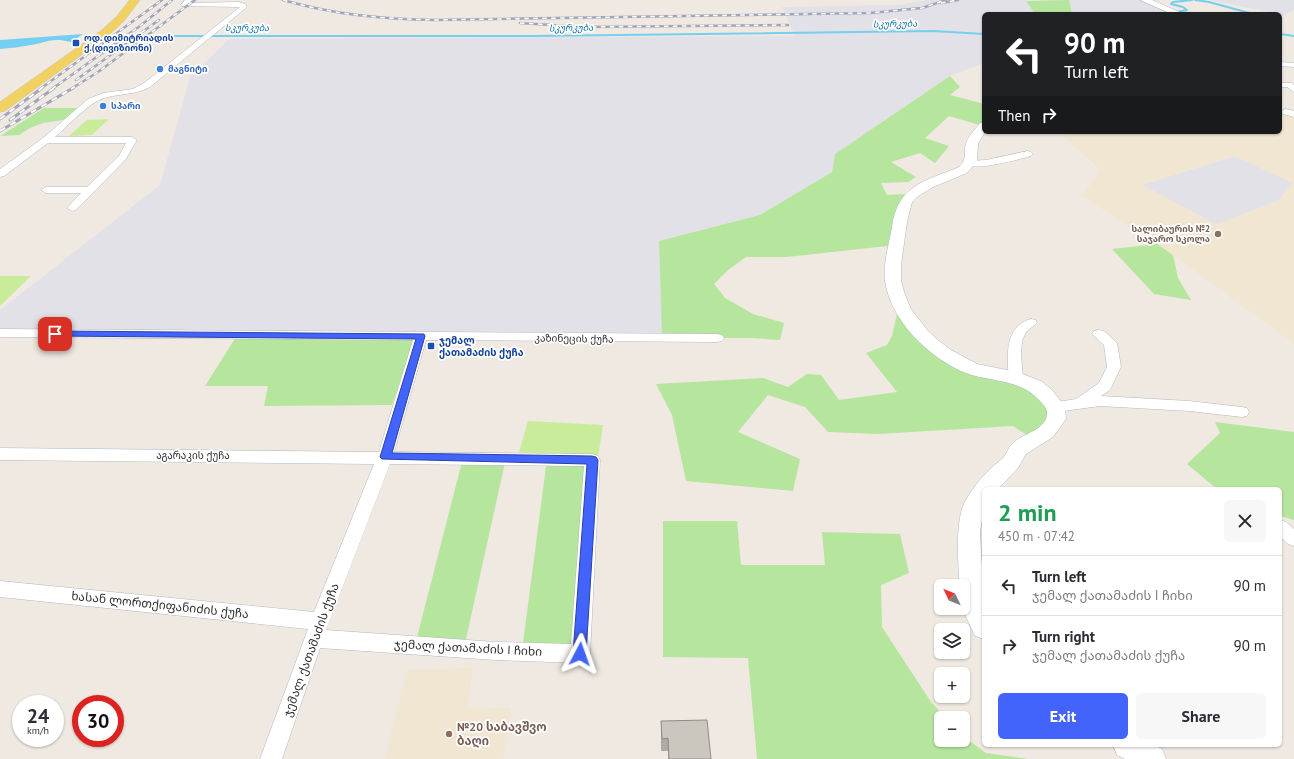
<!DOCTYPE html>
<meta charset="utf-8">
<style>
:root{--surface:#fff;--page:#f7f7f7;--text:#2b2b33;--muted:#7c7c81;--line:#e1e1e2;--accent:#4264fb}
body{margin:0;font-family:"PT Sans","Noto Sans Georgian",sans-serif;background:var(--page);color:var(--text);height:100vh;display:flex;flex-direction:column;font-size:15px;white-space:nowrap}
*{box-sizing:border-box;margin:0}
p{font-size:13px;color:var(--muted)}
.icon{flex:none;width:22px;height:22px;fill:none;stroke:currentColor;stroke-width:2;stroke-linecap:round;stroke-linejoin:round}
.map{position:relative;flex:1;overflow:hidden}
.sheet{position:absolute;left:982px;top:487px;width:300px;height:260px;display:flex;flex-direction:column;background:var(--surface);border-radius:6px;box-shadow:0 1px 3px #0004}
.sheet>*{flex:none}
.guide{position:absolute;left:982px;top:12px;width:300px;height:122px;border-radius:6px;box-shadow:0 1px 3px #0004;background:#202124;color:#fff;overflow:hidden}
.needle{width:26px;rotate:313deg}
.controls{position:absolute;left:934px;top:579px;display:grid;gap:8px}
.controls a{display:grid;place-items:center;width:36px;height:36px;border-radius:6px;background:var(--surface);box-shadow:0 1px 3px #0004;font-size:20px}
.speed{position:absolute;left:12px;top:695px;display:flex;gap:8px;font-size:20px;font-weight:700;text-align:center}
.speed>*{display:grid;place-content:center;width:52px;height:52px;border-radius:50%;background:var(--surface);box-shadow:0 1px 3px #0004;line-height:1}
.speed small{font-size:10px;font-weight:400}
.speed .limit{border:6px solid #d22;background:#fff;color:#111}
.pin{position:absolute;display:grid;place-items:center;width:34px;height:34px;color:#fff;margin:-17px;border-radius:8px;box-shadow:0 2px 6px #0006}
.me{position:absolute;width:44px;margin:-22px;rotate:4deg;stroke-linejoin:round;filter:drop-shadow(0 0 3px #0008)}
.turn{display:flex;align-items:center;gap:14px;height:84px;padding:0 16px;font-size:18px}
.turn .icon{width:52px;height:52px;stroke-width:2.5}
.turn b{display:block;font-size:28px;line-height:34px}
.then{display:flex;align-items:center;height:38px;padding:0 16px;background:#0003;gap:8px;font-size:15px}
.round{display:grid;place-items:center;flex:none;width:42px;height:42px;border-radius:6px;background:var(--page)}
.head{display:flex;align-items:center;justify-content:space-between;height:68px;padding:0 16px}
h1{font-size:24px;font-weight:700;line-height:30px;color:#1e9e55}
.button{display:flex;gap:8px;margin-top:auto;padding:8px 16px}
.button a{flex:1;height:46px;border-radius:6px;background:var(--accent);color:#fff;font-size:16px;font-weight:700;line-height:46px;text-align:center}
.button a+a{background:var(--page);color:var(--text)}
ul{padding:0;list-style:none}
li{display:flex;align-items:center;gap:12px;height:60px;padding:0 16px;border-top:1px solid var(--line)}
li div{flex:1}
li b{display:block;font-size:15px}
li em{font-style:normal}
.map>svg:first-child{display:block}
.industrial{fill:#e3e1e8}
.education{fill:#f0e6d1;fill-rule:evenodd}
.green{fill:#b6e59e}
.pitch{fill:#c9ec9a}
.water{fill:#75cff0}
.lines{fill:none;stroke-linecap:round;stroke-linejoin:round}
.stream{stroke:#75cff0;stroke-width:2}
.minor-casing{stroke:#b4b7c1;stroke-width:1}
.tertiary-casing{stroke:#b4b7c1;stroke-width:1}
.primary-casing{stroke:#c9c9c9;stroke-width:1}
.minor{fill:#fff;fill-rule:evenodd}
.tertiary{fill:#fff;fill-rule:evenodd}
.primary{fill:#f2d163;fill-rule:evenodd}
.rail-far1-casing{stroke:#a3a6b8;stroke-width:2.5}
.rail-casing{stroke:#a3a6b8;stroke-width:3}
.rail-far1{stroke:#fff;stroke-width:1.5;stroke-dasharray:4.5;stroke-linecap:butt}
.rail{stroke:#fff;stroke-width:2;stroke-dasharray:6;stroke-linecap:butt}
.wall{fill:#afaba4}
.building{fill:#cbc7bf;stroke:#8e8b86}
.route{fill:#4264fb;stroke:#2b41a3}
.transit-dot{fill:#1a4fb4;stroke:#fff;stroke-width:1.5}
.shop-dot{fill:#3f7fe0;stroke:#fff;stroke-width:1.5}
.education-dot{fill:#8d6e63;stroke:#fff;stroke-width:1.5}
.labels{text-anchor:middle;stroke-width:3.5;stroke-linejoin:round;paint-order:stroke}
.far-water-label{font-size:9px;font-style:italic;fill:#0d6fa3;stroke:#fff}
.far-transit-label{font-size:9px;font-weight:bold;fill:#164399;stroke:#fff;text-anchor:start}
.far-shop-label{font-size:9px;font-weight:bold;fill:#366cbe;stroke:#fff;text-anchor:start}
.far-education-label{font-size:9px;font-weight:bold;fill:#785e54;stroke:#fff;text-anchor:end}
.street-label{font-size:10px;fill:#2e2e2e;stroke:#fff}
.transit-label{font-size:10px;font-weight:bold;fill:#164399;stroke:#fff;text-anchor:start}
.near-street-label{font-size:12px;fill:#2e2e2e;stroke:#fff}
.near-education-label{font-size:12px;font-weight:bold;fill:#785e54;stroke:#fff;text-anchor:start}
</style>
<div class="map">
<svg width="1294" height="759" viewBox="0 0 1294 759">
<rect width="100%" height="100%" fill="#efe9e1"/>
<g class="industrial">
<polygon points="926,0 1030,0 1026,1 1035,14 984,14 984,63 950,76 835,154 832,172 760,215 659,241 662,338 0,333 0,310 160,185 190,77 229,39 795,36 782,7 901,5"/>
<polygon points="1069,0 1144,0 1180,14 1072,14"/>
<polygon points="1209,0 1294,0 1294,10 1286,14 1287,17 1280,14"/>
<polygon points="1235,156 1294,183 1278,201 1216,225 1142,185"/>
</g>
<g class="education">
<path d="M1280,113L1294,114V344L1173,255L1082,196L1101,170L1064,137L1068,132H1280ZM1234,156L1293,183L1278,201L1216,224L1142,185Z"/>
<polygon points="473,668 467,709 511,708 503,759 385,759 407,670"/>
</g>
<g class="green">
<polygon points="1069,0 1072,14 1035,14 1026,1"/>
<polygon points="950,76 960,87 950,95 984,104 984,125 983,126 949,116 925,138 949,146 935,163 920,153 891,162 916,177 908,182 881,183 887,195 905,194 896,245 787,257 746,257 728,270 714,284 725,298 753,314 784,323 780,340 752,338 662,338 659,241 760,215 832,172 835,154"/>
<polygon points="44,108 82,108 69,119 43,123 30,128 19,135 0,136"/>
<polygon points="1157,244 1173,255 1178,278 1191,300 1154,294 1112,249"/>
<polygon points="900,301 935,348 1016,379 1056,407 1033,439 1013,426 878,434 828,432 805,407 768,395 738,432 800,459 793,491 686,481 672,415 656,384 763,378 788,387 807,374 821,375 839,400 897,392 866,353 887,345 892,336"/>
<polygon points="236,337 414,340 392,405 264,406 268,386 205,386"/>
<polygon points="1215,422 1294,432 1294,520 1280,516 1280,489 1217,489 1187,464 1220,433"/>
<polygon points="463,458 506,458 464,648 415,645"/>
<polygon points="547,459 592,460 580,654 522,651"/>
<polygon points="663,521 737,521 741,565 825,565 822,532 900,534 909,573 881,585 882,627 931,702 946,718 941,718 941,740 963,740 963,736 986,753 1029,759 757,759 748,658 663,657"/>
</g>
<g class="pitch">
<polygon points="109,119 92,135 69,136 87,120"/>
<polygon points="0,276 31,276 0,306"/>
<polygon points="528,421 603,425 598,457 519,452"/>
</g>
<path class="water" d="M83,34L71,42C52,37 48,42 31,45C21,47 10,48 0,49V40Z"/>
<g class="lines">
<g class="stream">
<polyline points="1195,0 1209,2 1253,14"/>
<polyline points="1167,14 1187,10 1183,7 1171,4 1173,2 1192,0"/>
<polyline points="1280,34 1294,36"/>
<polyline points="159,36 537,36 933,31 984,34"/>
</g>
<g class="minor-casing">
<g id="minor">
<path d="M185,0H192L190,3L239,2L245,4L247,7L150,87C132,96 121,93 104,98C87,104 69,125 55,137H132L137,140L126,159L76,210L72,211L67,208L81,193H46L41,190L46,187H87L119,156L126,143H48L4,176L0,177V169L43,138L88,99L103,93L133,89L144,83L240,7L182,6L181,5Z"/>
<polygon points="1280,62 1294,63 1294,67 1280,66"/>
<polygon points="1280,83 1292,83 1294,85 1294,92 1287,87 1280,87"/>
<polygon points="1286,109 1294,111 1294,117 1283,114 1282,112 1283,110"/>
<path d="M1028,151L1031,152L1033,154L1031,156C1020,159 973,172 965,164L970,161L986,160Z"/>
<path d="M1031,319L1036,320L1037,323L1026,332L1022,341L1021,354L1023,379L1021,382L1016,384L1011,382L1009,379C1007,357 1004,326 1031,319Z"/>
<path d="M0,329L717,334L722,335L724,338L722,341L717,342L426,340L394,452L592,454L598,456L600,460L590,654L587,661L580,663L496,660L320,648L282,759H260L308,629L0,597V581L314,612L374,464L0,460V448L379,452L413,340L0,337ZM390,464L584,466L571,644L496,642L326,630Z"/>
<polygon points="1099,330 1104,331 1117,343 1121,367 1110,390 1101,396 1189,401 1242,407 1247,408 1249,412 1247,416 1242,417 1189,411 1100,406 1056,412 1051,411 1049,407 1051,403 1076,399 1099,383 1107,367 1104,345 1092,334 1094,331"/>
<polygon points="1280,520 1286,522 1294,529 1294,546 1288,544 1280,537"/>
</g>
</g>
<g class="tertiary-casing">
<g id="tertiary">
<polygon points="1140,0 1152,0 1184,14 1172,14"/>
<path d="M984,122L985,132L978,144L977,161L967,173L933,187L917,197L912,202L907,222L901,265V281L905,295L911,309L927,330L939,341L951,350L977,364L1017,372L1041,381L1052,390L1065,407L1066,419L1053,437L1026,454L1018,468L998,489H984V508L980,532L984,603V639L975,636L962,608L963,586H959C959,562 954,520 966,500C972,489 981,478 990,469C994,465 1000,461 1004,457C1007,453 1008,448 1012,444C1022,433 1049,430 1047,411C1046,407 1043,404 1040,401C1022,379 990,382 966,373C929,358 891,321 885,281C883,264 889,244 892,227C898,185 923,182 959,167C969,158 962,152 967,141C970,134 976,129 980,123Z"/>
<polygon points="1113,745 1154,745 1162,749 1166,759 1125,759 1117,755"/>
</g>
</g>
<g class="primary-casing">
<polygon id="primary" points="130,0 140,0 124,21 110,34 5,111 0,112 0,102 102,30 116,17"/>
</g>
<use href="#minor" class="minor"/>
<use href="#tertiary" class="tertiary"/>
<use href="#primary" class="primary"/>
<g class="rail-far1-casing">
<g id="rail-far1">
<path d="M283,0C335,15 383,19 436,20L870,13L922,8L946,0"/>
<polyline points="941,3 958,0"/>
<polyline points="520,23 584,27 788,25"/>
<polyline points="76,80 159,20"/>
<polyline points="40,89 162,0"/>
<polyline points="52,89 140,26 172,0"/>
<polyline points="71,89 98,72 195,0"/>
</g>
</g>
<g class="rail-casing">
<g id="rail">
<polyline points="0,119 42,88"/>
<polyline points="10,120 54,88"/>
<polyline points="0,131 73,88"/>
</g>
</g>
<use href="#rail-far1" class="rail-far1"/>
<use href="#rail" class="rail"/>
</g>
<polygon class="wall" points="661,721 711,759 668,759 668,751 661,751"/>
<polygon class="building" points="707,720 711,759 669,759 668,738 662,739 661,721"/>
<polygon class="route" points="55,331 424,334 425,336 392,453 592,456 596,457 598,460 586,654 584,659 580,660 575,659 573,654 587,464 382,459 380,457 416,339 52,336 51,334"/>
<g class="transit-dot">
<rect x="72" y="39" width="8" height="8" rx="2"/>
<rect x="427" y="342" width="8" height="8" rx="2"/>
</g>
<g class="shop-dot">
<circle cx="160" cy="69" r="4"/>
<circle cx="103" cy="106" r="4"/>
</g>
<g class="education-dot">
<circle cx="1218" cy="234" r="4"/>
<circle cx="449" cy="734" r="4"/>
</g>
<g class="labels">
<g class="far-water-label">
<text transform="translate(895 24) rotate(-1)" y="3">სკურკუბა</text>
<text x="247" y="31">სკურკუბა</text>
<text transform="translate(571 28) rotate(-1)" y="3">სკურკუბა</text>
</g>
<g class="far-transit-label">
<text x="84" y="41">ოდ. დიმიტრიადის<tspan x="84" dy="10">ქ.(დივიზიონი)</tspan></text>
</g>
<g class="far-shop-label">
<text x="168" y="72">მაგნიტი</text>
<text x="111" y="109">სპარი</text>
</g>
<g class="far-education-label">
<text x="1210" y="232">სალიბაურის №2<tspan x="1210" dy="10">საჯარო სკოლა</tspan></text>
</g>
<g class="street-label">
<text transform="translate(574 338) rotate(1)" y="4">კაზინეცის ქუჩა</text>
<text x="193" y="459">აგარაკის ქუჩა</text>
</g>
<g class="transit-label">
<text x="439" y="344">ჯემალ<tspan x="439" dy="12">ქათამაძის ქუჩა</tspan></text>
</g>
<g class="near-street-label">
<text transform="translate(160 605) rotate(6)" y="4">ხასან ლორთქიფანიძის ქუჩა</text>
<text transform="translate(468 648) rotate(3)" y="4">ჯემალ ქათამაძის I ჩიხი</text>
<text transform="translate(311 650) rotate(-70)" y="4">ჯემალ ქათამაძის ქუჩა</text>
</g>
<g class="near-education-label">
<text x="457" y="731">№20 საბავშვო<tspan x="457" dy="14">ბაღი</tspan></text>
</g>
</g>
</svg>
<div class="controls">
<a><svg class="needle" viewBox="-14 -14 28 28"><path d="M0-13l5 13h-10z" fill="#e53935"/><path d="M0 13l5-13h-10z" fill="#7c7c81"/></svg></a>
<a><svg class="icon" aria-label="layers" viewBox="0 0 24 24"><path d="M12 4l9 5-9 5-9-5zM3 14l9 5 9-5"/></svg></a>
<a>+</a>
<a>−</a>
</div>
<div class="speed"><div>24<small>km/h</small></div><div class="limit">30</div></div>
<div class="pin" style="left:55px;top:334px;background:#d93025"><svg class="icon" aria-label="arrive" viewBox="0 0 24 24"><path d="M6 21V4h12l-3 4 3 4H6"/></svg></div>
<svg class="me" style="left:580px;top:654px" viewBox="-20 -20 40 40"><path d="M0-17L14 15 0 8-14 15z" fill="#4264fb" stroke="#fff" stroke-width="4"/></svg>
<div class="guide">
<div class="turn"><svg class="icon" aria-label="left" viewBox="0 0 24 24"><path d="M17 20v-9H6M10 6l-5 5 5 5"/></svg><div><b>90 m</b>Turn left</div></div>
<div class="then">Then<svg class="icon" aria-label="right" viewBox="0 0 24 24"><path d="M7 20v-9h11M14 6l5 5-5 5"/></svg></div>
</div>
<section class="sheet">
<div class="head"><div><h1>2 min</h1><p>450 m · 07:42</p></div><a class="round"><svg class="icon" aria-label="close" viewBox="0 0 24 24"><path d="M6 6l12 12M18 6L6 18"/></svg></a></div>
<ul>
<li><svg class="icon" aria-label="left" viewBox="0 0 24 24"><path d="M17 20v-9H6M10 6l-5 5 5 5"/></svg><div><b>Turn left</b><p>ჯემალ ქათამაძის I ჩიხი</p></div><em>90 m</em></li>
<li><svg class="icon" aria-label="right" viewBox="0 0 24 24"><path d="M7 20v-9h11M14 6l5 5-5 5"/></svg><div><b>Turn right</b><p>ჯემალ ქათამაძის ქუჩა</p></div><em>90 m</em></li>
</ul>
<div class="button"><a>Exit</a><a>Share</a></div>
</section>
</div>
